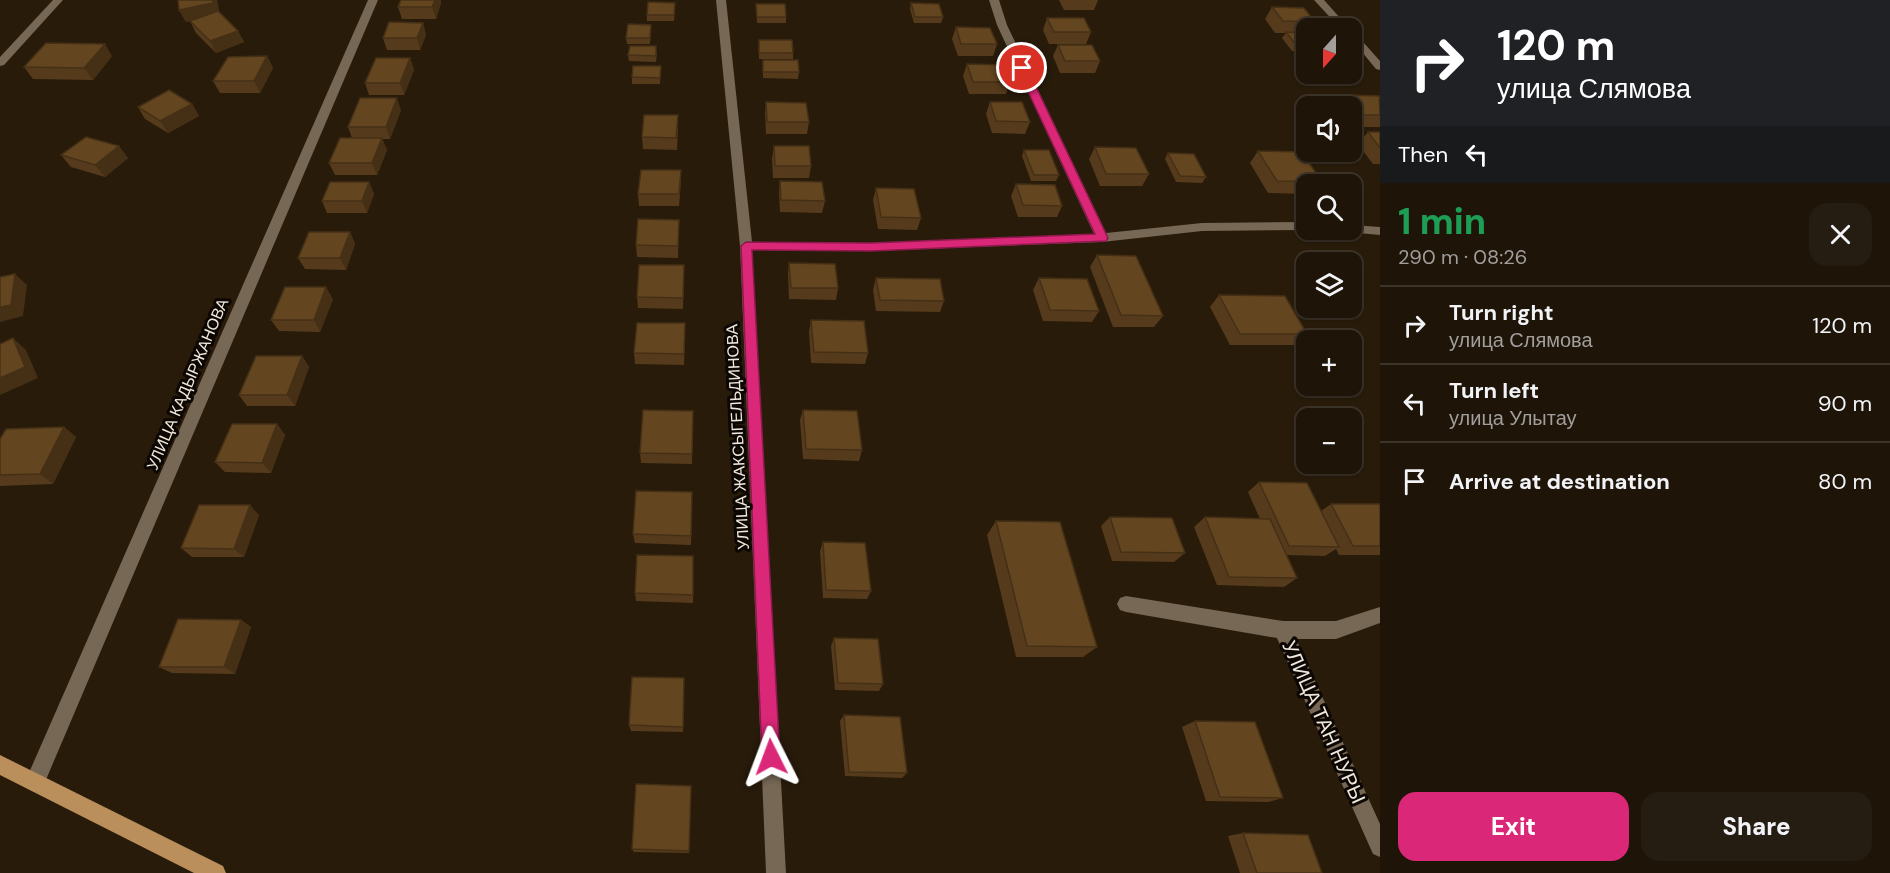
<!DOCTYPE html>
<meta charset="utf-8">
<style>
:root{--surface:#1e1408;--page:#261d12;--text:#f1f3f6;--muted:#a19e9c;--line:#3c3329;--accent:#db2777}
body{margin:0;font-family:"DM Sans",sans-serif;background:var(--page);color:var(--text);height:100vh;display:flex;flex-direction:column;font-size:22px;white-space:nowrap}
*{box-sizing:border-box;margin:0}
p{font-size:20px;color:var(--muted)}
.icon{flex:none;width:33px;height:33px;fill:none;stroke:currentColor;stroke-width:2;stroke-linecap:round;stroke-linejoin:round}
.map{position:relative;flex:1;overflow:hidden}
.sheet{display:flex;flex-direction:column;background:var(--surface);width:510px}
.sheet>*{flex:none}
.banner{background:#202124;color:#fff;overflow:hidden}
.needle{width:39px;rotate:201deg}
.controls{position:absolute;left:1296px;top:18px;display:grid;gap:12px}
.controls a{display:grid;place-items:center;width:66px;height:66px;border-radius:12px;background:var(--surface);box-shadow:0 2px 4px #0004,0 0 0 2px var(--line);font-size:30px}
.pin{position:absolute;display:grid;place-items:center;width:51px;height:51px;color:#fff;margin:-26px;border:3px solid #fff;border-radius:50%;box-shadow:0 2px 6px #0007}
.me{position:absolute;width:66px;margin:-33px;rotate:357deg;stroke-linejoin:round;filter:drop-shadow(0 0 4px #0008)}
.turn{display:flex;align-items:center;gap:21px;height:126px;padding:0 18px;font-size:27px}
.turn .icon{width:78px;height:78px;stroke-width:2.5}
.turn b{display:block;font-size:42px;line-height:51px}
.then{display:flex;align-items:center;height:57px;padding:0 18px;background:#0003;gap:12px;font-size:22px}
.round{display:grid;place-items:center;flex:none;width:63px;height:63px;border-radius:18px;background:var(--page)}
.headline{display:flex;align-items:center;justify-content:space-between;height:102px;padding:0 18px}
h1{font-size:36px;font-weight:800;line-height:45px;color:#1e9e55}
.cta{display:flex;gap:12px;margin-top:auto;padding:12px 18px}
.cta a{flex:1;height:69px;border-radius:18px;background:var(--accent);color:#fff;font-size:24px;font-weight:800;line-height:69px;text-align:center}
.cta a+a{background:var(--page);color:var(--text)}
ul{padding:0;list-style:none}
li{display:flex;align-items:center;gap:18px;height:78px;padding:0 18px;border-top:2px solid var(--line)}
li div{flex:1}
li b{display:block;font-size:22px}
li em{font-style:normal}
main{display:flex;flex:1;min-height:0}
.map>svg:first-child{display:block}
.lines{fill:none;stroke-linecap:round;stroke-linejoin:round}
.minor{fill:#776755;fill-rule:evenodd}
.major{fill:#ba8f5b;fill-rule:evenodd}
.wall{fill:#553b1c}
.shaded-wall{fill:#453016}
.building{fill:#634520;stroke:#453016;stroke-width:1.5}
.route{fill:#db2777;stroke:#8e194d;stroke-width:1.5}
.labels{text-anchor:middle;stroke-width:6;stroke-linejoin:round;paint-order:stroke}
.street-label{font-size:16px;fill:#f1e8dd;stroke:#0c0702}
.near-street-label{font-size:20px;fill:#f1e8dd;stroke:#0c0702}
</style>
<main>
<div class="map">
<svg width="1380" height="873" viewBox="0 0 1380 873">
<rect width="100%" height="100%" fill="#281b0a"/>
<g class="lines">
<g class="minor">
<polygon points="53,0 63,0 4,65 0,66 0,57"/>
<polygon points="368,0 378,0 42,789 35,792 28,789 25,782 28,775"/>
<polygon points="716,0 726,0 752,242 871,243 1094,234 997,25 989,0 999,0 1007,25 1106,233 1202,223 1306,222 1308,230 1202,231 1102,242 871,251 752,250 786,873 766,873 740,246"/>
<polygon points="1314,0 1324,0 1349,28 1340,28"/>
<polygon points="1352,32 1355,33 1380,61 1380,70 1376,69 1352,40"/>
<polygon points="1352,225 1380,227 1380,235 1348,232 1346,230 1352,230"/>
<polygon points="1126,596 1283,621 1336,621 1380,607 1380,623 1336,639 1296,639 1380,824 1380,857 1373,854 1277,638 1126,612 1120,610 1117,604 1120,598"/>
</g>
<polygon class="major" points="0,755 223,866 226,873 194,873 0,775"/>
</g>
<g class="wall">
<polygon points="178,0 217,0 219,11 238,31 244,42 216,53 196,33 190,21 193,20 186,22 179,10"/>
<polygon points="401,0 441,0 441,3 436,19 402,19 398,7"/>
<polygon points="1059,0 1098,0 1094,10 1064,10"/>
<polygon points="911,3 943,17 941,23 914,23 910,9"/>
<polygon points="756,4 786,17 786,23 757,23"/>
<polygon points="1272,7 1315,22 1311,28 1306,28 1306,51 1292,51 1282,38 1286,33 1275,33 1265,19"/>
<polygon points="675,9 674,21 647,21 647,15"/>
<polygon points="1047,18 1091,32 1086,44 1049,44 1043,30"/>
<polygon points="423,23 426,35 420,50 387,50 383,38"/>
<polygon points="956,27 997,44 993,56 958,56 952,39"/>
<polygon points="651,31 650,44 627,44 626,38"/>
<polygon points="759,40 793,53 793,59 759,59"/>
<polygon points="1058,45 1100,61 1095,73 1060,73 1053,56"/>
<polygon points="657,52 656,62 629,61 628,55"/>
<polygon points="112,56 93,80 33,79 24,67"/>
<polygon points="267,56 273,68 260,93 220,93 213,81"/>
<polygon points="1301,57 1306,57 1306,74 1346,74 1342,78 1308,77 1297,63"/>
<polygon points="410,58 414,70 404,95 369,95 365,83"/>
<polygon points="763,60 799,72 798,79 763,78"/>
<polygon points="967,64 1010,82 1006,94 969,94 963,76"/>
<polygon points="661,66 660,84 632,84 632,77"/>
<polygon points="1345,95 1380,96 1380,127 1352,127 1352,106 1336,106"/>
<polygon points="766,102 809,122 807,134 766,134 765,114"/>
<polygon points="990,102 1030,122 1025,134 992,133 986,114"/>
<polygon points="192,104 199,116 168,133 145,119 138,107"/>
<polygon points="401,110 390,139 382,139 387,150 377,175 335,175 329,163 352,138 348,127"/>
<polygon points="678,127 677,150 643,149 642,137"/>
<polygon points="1368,132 1380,132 1380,164 1373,164 1358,144"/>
<polygon points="774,146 811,166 809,178 773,178 772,158"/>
<polygon points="1095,147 1149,174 1142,186 1100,186 1089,159"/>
<polygon points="1024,150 1059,175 1056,181 1031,181 1022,156"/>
<polygon points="1258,151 1322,182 1320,184 1306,184 1306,194 1268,193 1250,163"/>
<polygon points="1168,153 1206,177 1202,183 1176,182 1165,159"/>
<polygon points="61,155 128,158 105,177 71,167"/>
<polygon points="780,181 825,201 822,213 780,212 779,193"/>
<polygon points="369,182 374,194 367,213 327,213 322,201"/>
<polygon points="681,182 679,206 639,206 638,194"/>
<polygon points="1016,184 1062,206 1057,217 1018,217 1011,196"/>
<polygon points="876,188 921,218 917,230 878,229 873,200"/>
<polygon points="679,220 678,258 637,257 636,245"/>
<polygon points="350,232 355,244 346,270 305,269 298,258"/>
<polygon points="1097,255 1163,316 1154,327 1113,327 1090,267"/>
<polygon points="789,263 838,288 836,300 789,299 788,274"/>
<polygon points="684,265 683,309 638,308 637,297"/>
<polygon points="876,278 944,301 940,312 876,311 873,290"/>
<polygon points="1039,278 1099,311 1092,322 1043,321 1033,290"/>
<polygon points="1219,295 1307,334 1296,345 1230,345 1210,307"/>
<polygon points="333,299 320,332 279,331 271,320"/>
<polygon points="811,320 868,353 865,364 811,363 809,332"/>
<polygon points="685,335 684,365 635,364 634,353"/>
<polygon points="302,356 309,367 295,406 247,406 239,395"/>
<polygon points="803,410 862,450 859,461 803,459 800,420"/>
<polygon points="693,411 692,464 641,463 640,453"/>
<polygon points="277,424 285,435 271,473 225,472 215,462"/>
<polygon points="64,427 76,437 53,484 0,486 0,439"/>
<polygon points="1259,482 1321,511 1331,504 1380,504 1380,555 1339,555 1336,549 1325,556 1287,555 1297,578 1284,587 1217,585 1194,527 1205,517 1260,519 1248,492"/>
<polygon points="692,492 691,545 635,543 633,534"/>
<polygon points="259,515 244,557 192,557 181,548"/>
<polygon points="1110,517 1185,553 1174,562 1112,561 1101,526"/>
<polygon points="996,521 1097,647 1083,657 1016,657 987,535"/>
<polygon points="823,542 871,591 867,599 823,598 820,551"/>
<polygon points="693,556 693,603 636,601 635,593"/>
<polygon points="241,620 251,627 235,674 172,673 159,667"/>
<polygon points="834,638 883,684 879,691 835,690 831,646"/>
<polygon points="684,678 683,732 631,731 629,725"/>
<polygon points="844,715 907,773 902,778 845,776 840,721"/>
<polygon points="1195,721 1283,798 1268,802 1206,801 1182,727"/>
<polygon points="691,786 689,853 634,852 632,849"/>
<polygon points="1243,833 1322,873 1240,873 1228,836"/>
</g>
<g class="shaded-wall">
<polygon points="213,0 217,0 219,15 186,22 179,10"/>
<polygon points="435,0 441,0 441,3 436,19 432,7"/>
<polygon points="423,23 426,35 420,50 417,38"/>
<polygon points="238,31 244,42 216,53 210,41"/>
<polygon points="105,44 112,56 93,80 84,68"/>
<polygon points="267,56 273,68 260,93 254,81"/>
<polygon points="410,58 414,70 404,95 400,83"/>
<polygon points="397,98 401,110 390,139 386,127"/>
<polygon points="192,104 199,116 168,133 160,121"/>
<polygon points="382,138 387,150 377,175 372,163"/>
<polygon points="119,146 128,158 105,177 95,165"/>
<polygon points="369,182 374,194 367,213 362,201"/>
<polygon points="350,232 355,244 346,270 340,258"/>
<polygon points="15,274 27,285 23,316 0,322 0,307"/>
<polygon points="326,287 333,299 320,332 314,320"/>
<polygon points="13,338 26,350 38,378 0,395 0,378"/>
<polygon points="302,356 309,367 295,406 287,395"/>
<polygon points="277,424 285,435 271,473 262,463"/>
<polygon points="64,427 76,437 53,484 40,474"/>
<polygon points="250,505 259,515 244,557 234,549"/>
<polygon points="241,620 251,627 235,674 224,667"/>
</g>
<g class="building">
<polygon points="178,0 213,0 213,3 179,10"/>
<polygon points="401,0 435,0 432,7 398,7"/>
<polygon points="648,2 675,3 674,15 647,15"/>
<polygon points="911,3 939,4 943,17 915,17"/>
<polygon points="756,4 785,4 786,17 757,17"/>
<polygon points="1272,7 1304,8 1315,22 1283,21"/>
<polygon points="218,11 238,31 210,41 190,21"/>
<polygon points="1047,18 1084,18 1091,32 1054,32"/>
<polygon points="389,22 423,23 417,38 383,38"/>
<polygon points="628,24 651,25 650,38 626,38"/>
<polygon points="956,27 990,28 997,44 961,44"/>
<polygon points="1286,32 1306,33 1306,45 1296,45"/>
<polygon points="759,40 792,40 793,53 759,53"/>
<polygon points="46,43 105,44 84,68 24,67"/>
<polygon points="1058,45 1092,45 1100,61 1065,61"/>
<polygon points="630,46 656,46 656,56 628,55"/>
<polygon points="267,56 254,81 213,81 228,57"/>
<polygon points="1301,57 1306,57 1306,63"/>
<polygon points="376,58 410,58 400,83 365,83"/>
<polygon points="763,60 798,60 799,72 763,72"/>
<polygon points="967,64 1004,65 1010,82 973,82"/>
<polygon points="633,66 661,66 660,78 632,77"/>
<polygon points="169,90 192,104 160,121 138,107"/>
<polygon points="1345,95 1379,96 1380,115 1360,115"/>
<polygon points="360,98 397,98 386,127 348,127"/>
<polygon points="766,102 806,103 809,122 767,122"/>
<polygon points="990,102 1022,102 1030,122 996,121"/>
<polygon points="644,115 678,115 676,138 642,137"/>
<polygon points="1368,132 1380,132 1380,148"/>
<polygon points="86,137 119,146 95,165 61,155"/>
<polygon points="340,138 382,138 372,163 329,163"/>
<polygon points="774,146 809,146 811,166 775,166"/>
<polygon points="1095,147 1136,148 1149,174 1106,174"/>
<polygon points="1024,150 1049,150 1059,175 1034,175"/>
<polygon points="1258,151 1302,152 1322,182 1277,181"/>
<polygon points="1168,153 1194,154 1206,177 1180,176"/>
<polygon points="641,170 681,170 679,194 638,194"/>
<polygon points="780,181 822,182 825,201 781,200"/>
<polygon points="330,182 369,182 362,201 322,201"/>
<polygon points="1016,184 1055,185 1062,206 1023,205"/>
<polygon points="876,188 914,189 921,218 881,217"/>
<polygon points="638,219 679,220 678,246 636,245"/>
<polygon points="309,232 350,232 340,258 298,258"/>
<polygon points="1097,255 1136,256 1163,316 1121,315"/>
<polygon points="789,263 835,264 838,288 791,288"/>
<polygon points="639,265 684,265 683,298 637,297"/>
<polygon points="15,274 11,305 0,307 0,277"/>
<polygon points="876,278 940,279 944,301 880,300"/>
<polygon points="1039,278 1087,279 1099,311 1050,310"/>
<polygon points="285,287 326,287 314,320 271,320"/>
<polygon points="1219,295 1285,296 1307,334 1240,334"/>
<polygon points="811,320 864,321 868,353 814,352"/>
<polygon points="637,323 685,323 684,354 634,353"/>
<polygon points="13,338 25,367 0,378 0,344"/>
<polygon points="256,356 302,356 287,395 239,395"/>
<polygon points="643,410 693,411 692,454 640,453"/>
<polygon points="803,410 857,411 862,450 806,449"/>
<polygon points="232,424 277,424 262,463 215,462"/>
<polygon points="64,427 40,474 0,475 0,439 6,429"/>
<polygon points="1259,482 1307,483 1339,547 1289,546"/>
<polygon points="636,491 692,492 691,536 633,534"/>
<polygon points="1331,504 1380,504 1380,546 1353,546"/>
<polygon points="199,505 250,505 234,549 181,548"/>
<polygon points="1110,517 1172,518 1185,553 1121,552"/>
<polygon points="1205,517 1270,519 1297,578 1229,577"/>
<polygon points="996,521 1060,522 1097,647 1027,646"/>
<polygon points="823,542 865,543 871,591 826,590"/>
<polygon points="637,555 693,556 693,595 635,593"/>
<polygon points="178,619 241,620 224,667 159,667"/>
<polygon points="834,638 878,639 883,684 838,683"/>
<polygon points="632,677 684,678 683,727 629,725"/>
<polygon points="844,715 900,717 907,773 849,772"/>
<polygon points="1195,721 1255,722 1283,798 1220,797"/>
<polygon points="636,784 691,786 689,851 632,849"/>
<polygon points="1243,833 1308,835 1322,873 1257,873"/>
</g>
<polygon class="route" points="1022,65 1027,68 1108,238 1106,241 871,251 752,250 780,757 777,763 771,766 765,763 762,757 741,246 746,242 871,243 1095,234 1017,68"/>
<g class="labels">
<g class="street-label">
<text transform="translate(187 384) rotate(-67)" y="6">УЛИЦА КАДЫРЖАНОВА</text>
<text transform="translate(737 437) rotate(-93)" y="6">УЛИЦА ЖАКСЫГЕЛЬДИНОВА</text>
</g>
<g class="near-street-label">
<text transform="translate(1324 722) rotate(66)" y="7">УЛИЦА ТАН НУРЫ</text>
</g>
</g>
</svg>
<div class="controls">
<a><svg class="needle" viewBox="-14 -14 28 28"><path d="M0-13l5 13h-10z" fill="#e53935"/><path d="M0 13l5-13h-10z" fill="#a19e9c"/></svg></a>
<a><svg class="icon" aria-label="sound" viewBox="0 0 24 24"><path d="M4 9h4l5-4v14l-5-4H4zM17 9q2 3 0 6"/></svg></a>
<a><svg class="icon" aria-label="search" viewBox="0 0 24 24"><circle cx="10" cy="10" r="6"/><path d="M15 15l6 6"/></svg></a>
<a><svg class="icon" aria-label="layers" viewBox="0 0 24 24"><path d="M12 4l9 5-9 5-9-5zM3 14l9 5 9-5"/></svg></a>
<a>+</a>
<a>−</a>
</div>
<div class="pin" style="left:1022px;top:68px;background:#d93025"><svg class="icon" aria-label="arrive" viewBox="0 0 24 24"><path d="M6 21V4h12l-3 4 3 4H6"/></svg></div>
<svg class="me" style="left:771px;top:757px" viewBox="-20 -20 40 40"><path d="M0-17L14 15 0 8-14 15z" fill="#db2777" stroke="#fff" stroke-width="4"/></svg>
</div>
<section class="sheet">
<div class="banner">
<div class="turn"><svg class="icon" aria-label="right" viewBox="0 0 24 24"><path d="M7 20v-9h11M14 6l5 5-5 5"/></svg><div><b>120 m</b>улица Слямова</div></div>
<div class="then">Then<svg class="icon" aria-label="left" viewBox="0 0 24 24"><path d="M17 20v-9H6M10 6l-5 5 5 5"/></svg></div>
</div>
<div class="headline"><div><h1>1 min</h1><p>290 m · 08:26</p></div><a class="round"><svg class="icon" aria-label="close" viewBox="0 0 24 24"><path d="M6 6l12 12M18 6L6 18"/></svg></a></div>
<ul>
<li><svg class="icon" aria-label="right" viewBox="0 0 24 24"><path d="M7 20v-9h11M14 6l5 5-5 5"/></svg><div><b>Turn right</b><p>улица Слямова</p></div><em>120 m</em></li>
<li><svg class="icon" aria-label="left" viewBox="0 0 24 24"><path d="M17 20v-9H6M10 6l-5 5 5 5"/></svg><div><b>Turn left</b><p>улица Улытау</p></div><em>90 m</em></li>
<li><svg class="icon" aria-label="arrive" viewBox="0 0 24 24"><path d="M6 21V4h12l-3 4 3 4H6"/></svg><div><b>Arrive at destination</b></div><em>80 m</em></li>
</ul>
<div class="cta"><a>Exit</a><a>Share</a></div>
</section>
</main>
